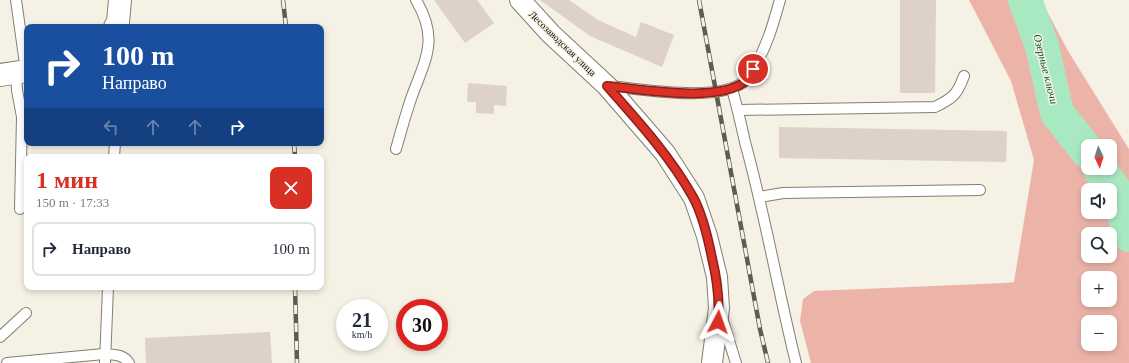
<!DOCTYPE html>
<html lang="ru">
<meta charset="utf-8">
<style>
:root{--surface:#fff;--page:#f6f6f7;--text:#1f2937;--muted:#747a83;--line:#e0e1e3;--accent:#d93025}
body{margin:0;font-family:"Times New Roman",serif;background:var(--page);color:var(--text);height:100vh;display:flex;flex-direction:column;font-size:15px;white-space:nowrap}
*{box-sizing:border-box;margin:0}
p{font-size:13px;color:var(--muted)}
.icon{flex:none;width:22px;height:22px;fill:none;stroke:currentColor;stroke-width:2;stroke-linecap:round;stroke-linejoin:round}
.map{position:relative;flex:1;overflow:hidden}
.details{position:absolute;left:24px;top:154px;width:300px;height:136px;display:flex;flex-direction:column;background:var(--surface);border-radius:8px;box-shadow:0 2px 6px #0003}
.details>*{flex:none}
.guide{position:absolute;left:24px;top:24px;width:300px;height:122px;border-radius:8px;box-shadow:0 2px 6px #0003;background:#1a4fa0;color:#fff;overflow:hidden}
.needle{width:26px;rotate:176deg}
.buttons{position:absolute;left:1081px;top:139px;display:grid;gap:8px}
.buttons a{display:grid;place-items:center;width:36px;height:36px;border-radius:8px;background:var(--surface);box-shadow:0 2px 6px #0003;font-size:20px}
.speed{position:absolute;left:336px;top:299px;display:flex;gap:8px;font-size:20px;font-weight:700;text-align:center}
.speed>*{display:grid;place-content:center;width:52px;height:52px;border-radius:50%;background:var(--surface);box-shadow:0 2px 6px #0003;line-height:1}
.speed small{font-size:10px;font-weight:400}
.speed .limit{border:6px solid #d22;background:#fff;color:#111}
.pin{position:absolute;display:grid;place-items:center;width:34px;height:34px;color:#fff;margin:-17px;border:2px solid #fff;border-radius:50%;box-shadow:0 1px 4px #0007}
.me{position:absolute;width:44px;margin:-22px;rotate:4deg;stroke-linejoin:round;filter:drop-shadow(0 0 3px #0008)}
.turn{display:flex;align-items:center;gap:14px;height:84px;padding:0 12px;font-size:18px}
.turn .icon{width:52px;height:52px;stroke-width:2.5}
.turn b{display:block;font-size:28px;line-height:34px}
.lanes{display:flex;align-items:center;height:38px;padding:0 12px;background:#0003;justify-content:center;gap:20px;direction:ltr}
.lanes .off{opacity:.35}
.round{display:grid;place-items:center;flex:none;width:42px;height:42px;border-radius:8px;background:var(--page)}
.summary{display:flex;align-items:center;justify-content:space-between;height:68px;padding:0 12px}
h1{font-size:24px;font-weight:600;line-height:30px;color:var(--accent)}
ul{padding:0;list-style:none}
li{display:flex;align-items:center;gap:12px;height:54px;margin:0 8px 6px;padding:0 4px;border:2px solid var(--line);border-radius:8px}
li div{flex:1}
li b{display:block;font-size:15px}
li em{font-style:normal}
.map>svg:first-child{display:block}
.green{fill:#ecb4a9;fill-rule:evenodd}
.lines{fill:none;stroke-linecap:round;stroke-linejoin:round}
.river{stroke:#a9e9c2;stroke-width:34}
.building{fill:#ddd1c8}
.lane-casing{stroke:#827e73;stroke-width:12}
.street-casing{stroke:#827e73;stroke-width:22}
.secondary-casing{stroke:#827e73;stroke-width:24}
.lane{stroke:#fff;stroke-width:10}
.street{stroke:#fff;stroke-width:20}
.secondary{stroke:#fff;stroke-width:22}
.rail-casing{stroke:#5d5b54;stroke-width:4.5}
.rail{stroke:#f5f1e4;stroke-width:3;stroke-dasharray:9;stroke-linecap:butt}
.route-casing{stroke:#8d1f18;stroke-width:10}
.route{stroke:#d93025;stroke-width:7}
.labels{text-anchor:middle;stroke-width:3;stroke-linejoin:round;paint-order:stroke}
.street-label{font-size:10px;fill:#0d0c08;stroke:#f5f1e4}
.water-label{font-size:11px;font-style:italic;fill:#065633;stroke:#f5f1e4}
</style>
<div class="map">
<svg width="1129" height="363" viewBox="0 0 1129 363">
<rect width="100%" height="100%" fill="#f5f1e4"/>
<path class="green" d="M969,0H1041L1068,51L1129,149V363H811L800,321L803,299L814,291L1005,283L1014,282L1034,160L1011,81ZM1088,146H1110V168H1088ZM1088,190H1110V212H1088ZM1088,234H1110V256H1088ZM1088,278H1110V300H1088ZM1088,322H1110V344H1088Z"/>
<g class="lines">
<g class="river">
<polyline points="1025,0 1042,46 1057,113 1088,152"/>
<polyline points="1099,168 1120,198 1129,235"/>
</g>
</g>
<g class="building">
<polygon points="434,0 477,0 494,23 465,43"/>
<polygon points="540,0 569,0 598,20 636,37 641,22 674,35 662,67 590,36"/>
<polygon points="900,0 936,0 935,93 900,93"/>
<polygon points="468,83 507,86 506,106 494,105 494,114 476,113 476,102 467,102"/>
<polygon points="779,127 1007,131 1006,162 779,158"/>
<polygon points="270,332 272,363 146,363 145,338"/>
</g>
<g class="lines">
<g class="lane-casing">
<g id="lane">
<polyline points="16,0 26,71"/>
<polyline points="16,73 17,90 22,117 20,209"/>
<path d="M609,86C641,89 724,104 747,79C751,76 753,70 755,66C768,44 773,24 780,0"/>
<path d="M732,89C737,106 741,124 745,142C765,215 778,290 796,363"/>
<path d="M739,110L935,107C953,98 957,95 964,76"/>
<path d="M396,149C401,131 406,113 412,96C426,58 439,39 416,0"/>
<polyline points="114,157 115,143"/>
<polyline points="760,197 783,193 980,190"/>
<polyline points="722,318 736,363"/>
<polyline points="0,337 26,313"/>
<path d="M7,363L104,354C114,355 123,354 129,363"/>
<polyline points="105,363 108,287"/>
</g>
</g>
<g class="street-casing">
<polyline id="street" points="520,0 551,34 607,86 665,153 694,198 707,236 717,277 719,308 712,363"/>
</g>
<g class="secondary-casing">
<g id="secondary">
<polyline points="115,27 118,22 120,0"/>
<polyline points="0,75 27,71"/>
</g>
</g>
<use href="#lane" class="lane"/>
<use href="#street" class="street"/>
<use href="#secondary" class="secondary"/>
<g class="rail-casing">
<g id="rail">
<polyline points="283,0 286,27"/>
<polyline points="699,0 760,329 768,363"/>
<polyline points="294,143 295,157"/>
<polyline points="295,287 297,363"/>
</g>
</g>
<use href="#rail" class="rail"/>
</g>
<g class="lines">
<g class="route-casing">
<path id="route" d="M718,322C720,300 717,279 712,258C708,238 703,215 693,197C670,156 638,121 607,86C641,89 720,104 747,80C749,77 751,73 753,69"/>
</g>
<use href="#route" class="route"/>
</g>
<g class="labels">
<g class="street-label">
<text transform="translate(563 43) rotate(44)" y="4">Лесозаводская улица</text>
</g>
<g class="water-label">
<text transform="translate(1046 69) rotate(76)" y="4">Озерные ключи</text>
</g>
</g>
</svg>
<div class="buttons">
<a><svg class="needle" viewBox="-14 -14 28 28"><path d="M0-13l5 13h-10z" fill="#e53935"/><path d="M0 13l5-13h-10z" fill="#747a83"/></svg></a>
<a><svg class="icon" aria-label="sound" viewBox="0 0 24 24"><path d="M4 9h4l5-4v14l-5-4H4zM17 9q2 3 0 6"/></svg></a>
<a><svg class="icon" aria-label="search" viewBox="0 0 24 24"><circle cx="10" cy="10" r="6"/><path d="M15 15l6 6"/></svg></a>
<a>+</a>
<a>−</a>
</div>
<div class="speed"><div>21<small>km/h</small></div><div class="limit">30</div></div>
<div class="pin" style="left:753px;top:69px;background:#d93025"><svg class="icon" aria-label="arrive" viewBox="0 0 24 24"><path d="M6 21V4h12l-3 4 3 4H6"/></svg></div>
<svg class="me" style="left:718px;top:322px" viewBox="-20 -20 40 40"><path d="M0-17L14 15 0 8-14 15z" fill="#d93025" stroke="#fff" stroke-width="4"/></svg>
<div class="guide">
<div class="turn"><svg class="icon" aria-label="right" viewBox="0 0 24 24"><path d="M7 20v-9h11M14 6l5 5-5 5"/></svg><div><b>100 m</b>Направо</div></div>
<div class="lanes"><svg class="icon off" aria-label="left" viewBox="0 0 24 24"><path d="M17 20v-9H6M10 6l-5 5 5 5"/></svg><svg class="icon off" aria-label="ahead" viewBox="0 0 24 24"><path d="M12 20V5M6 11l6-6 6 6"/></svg><svg class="icon off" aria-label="ahead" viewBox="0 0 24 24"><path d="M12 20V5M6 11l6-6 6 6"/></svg><svg class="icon" aria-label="right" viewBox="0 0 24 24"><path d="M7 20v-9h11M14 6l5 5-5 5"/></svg></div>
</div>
<section class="details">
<div class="summary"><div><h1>1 мин</h1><p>150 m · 17:33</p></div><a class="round" style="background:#d93025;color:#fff"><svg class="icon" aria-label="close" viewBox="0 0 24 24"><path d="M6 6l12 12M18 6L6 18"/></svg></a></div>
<ul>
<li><svg class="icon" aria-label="right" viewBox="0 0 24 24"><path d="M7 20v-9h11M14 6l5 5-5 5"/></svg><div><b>Направо</b></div><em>100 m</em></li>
</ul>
</section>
</div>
